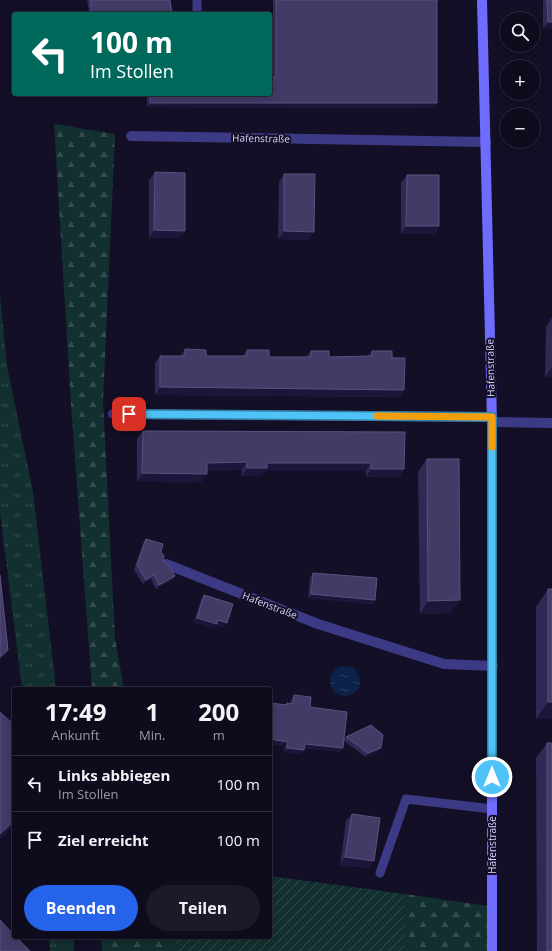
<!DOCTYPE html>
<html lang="de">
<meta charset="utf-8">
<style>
:root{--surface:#0e0b1c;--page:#1c1929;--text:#f1f3f6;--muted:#9b9ba3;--line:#2e2b3b;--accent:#2563eb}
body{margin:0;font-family:"Open Sans",sans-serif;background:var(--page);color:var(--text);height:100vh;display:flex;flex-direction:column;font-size:15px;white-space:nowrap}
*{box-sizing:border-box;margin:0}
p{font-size:13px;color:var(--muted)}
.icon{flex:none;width:22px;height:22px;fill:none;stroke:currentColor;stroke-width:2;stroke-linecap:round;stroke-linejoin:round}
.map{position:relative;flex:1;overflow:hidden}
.side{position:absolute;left:12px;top:687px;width:260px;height:252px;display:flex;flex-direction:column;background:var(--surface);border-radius:4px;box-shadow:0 2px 10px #0003,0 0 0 1px var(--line)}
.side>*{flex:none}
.banner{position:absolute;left:12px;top:12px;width:260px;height:84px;border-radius:4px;box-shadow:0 2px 10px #0003,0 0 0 1px var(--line);background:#00695c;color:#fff;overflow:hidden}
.fabs{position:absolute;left:500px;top:12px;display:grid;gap:8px}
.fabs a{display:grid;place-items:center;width:40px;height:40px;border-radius:50%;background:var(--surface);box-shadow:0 2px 10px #0003,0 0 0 1px var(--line);font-size:20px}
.pin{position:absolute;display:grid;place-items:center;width:34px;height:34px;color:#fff;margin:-17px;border-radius:8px;box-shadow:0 2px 6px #0006}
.me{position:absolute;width:44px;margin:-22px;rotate:0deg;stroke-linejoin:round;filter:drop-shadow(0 0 3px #0008)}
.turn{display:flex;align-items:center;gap:14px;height:84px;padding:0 12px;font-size:18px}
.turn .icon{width:52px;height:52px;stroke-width:2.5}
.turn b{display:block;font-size:28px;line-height:34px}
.eta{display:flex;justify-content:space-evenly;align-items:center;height:68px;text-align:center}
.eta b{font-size:24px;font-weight:700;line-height:28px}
.primary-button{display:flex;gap:8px;margin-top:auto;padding:8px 12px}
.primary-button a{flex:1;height:46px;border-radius:24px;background:var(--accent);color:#fff;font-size:16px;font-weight:700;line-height:46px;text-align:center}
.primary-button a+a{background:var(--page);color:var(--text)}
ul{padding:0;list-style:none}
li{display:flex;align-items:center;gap:12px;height:56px;padding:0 12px;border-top:1px solid var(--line)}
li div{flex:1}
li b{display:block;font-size:15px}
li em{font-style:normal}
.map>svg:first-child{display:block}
.grass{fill:url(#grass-tufts)}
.forest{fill:url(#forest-firs)}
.garden{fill:url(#garden-furrows)}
.water{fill:url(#water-ripples)}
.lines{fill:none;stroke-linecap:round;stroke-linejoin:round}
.lane{stroke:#3d3a85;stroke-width:9}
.street{stroke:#3d3a85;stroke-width:10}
.secondary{stroke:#6f6bff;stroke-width:10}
.wall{fill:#312854}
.shaded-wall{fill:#1d163a}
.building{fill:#433a66;stroke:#5a527e}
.route-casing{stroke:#337fa1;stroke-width:10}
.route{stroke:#4fc3f7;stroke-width:7}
.slow{stroke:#f59e0b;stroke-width:7}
.labels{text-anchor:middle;stroke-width:4;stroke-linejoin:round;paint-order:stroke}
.street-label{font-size:10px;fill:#d9d4ff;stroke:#130f26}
</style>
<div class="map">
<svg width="552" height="951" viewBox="0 0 552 951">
<defs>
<pattern id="grass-tufts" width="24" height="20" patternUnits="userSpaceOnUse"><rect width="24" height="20" fill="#12302f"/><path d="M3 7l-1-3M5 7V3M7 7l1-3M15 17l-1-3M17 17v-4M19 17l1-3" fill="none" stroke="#344d4e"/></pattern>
<pattern id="forest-firs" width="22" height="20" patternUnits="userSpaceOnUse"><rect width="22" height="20" fill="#12302f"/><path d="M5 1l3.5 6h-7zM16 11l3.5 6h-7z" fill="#344d4e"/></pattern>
<pattern id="garden-furrows" width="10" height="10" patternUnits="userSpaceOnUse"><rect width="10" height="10" fill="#12302f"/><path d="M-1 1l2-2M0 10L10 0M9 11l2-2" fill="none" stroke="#344d4e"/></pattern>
<pattern id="water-ripples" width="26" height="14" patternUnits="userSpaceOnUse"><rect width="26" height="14" fill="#0c2248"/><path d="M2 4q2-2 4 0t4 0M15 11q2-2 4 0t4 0" fill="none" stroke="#2f4163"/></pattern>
</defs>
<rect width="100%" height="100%" fill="#130f26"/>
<g class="grass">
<polygon points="0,295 7,366 33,492 56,689 22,689 0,512"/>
<polygon points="49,937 74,937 74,951 50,951"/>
</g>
<g class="forest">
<polygon points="54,124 115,134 103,401 115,639 124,689 92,689 71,404"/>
<polygon points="405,894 488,906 489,951 405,951"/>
<polygon points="101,937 176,937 177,951 102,951"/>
</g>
<polygon class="garden" points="270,876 405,894 405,951 177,951 176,937 270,937"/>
<circle class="water" cx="345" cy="681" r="15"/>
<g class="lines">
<g class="lane">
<polyline points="197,0 197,14"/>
<polyline points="380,873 406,799 492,809"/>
</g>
<g class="street">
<polyline points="131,136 486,142"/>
<polyline points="113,414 492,417"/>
<polyline points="492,422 552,423"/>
<polyline points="166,564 318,624 444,664 493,666"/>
</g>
<polyline class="secondary" points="482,0 492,422 492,951"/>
</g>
<g class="wall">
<polygon points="87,0 170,0 172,14 89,14"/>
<polygon points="273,0 437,0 437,103 434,108 147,107 147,94 270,94 273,77"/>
<rect x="543" y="0" width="9" height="29"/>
<polygon points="155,172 179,238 149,238 149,180"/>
<polygon points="284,174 309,240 278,239 279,182"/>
<polygon points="407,175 439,226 434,234 401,234 401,183"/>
<polygon points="552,317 552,377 545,377 546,327"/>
<polygon points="185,349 206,356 243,356 247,350 269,357 306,357 311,351 329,357 368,356 372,351 392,358 404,390 399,397 155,395 155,363 160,356 180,356"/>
<polygon points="143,431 405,432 404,469 399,477 366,477 366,471 265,471 261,476 241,476 242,470 207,470 207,474 201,482 137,481 137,439"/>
<polygon points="427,459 451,613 420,614 418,472"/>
<polygon points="146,539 161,552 163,561 175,576 172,580 156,589 151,579 143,584 134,570 143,543"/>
<polygon points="313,573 375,600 372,604 308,598 310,577"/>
<polygon points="548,589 552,589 552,719 536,719 536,607"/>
<polygon points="204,595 224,627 216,625 214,628 194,622 201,600"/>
<polygon points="294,695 310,707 344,739 346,737 378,752 366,757 344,741 340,752 304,748 304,750 301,754 284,752 285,746 270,744 270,703 286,705 287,703 290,704 291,699"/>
<polygon points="547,743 552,951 537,951 536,758"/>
<polygon points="352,814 374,861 368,868 340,865 346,821"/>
</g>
<g class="shaded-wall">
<polygon points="548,22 552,22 552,29 543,29"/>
<polygon points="100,94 122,94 98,97"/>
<polygon points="150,103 437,103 434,108 147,107"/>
<polygon points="406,226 439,226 434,234 401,234"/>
<polygon points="154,230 185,231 179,238 149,238"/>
<polygon points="284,231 314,232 309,240 278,239"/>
<polygon points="552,367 552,377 545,377"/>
<polygon points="160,387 404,390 399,397 155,395"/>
<polygon points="247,462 242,470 201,471 207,463"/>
<polygon points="267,463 371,463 366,471 265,471 261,476 241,476 247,468"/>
<polygon points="371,469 404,469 399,477 366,477"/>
<polygon points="142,473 207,474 201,482 137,481"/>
<polygon points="154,575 151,579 143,584 146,580"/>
<polygon points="175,576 172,580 156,589 159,585"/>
<polygon points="311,594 375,600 372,604 308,598"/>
<polygon points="460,600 451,613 420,614 428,601"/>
<polygon points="197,618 218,620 227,623 224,627 216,625 214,628 194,622"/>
<polygon points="8,650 0,661 0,657"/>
<polygon points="548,702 552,702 552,719 536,719"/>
<polygon points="270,739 288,742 285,746 270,744"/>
<polygon points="305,744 343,748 340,752 302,748"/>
<polygon points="287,748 304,750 301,754 284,752"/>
<polygon points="381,748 378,752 366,757 368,753"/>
<polygon points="14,821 14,824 12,827 0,839 0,834"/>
<polygon points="345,857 374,861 368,868 340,865"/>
</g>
<g class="building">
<polygon points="90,0 170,0 172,14 92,14"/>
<polygon points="276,0 437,0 437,103 150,103 150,94 270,94 270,77 276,77"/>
<polygon points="547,0 552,0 552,22 548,22"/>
<polygon points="155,172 185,173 185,231 154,230"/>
<polygon points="284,174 315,174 314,232 284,231"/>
<polygon points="407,175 439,175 439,226 406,226"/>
<polygon points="185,349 206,350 206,356 247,356 247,350 269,350 269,357 311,357 311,351 329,351 329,357 372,356 372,351 392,351 392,358 405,358 404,390 160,387 160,356 185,356"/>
<polygon points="143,431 405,432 404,469 371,469 371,463 267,463 267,468 247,468 247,462 207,463 207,474 142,473"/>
<polygon points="427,459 459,459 460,600 428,601"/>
<polygon points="146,539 163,544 161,552 164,556 163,561 170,567 175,576 159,585 154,575 146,580 137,565"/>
<polygon points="313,573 377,578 375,600 311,594"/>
<polygon points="0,575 8,650 0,657"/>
<rect x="548" y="589" width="4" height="113"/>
<polygon points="204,595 233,604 227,623 218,620 217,624 197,618"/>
<polygon points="294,695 311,697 310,707 347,712 343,748 305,744 304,750 287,748 288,742 270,739 270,703 287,705 287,703 293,704"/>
<polygon points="0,712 14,725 14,821 0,834"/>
<polygon points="371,725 383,735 381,748 368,753 346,737"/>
<rect x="547" y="743" width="5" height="208"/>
<polygon points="352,814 380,818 374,861 345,857"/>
<polygon points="0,920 14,935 14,937 16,937 30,951 0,951"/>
</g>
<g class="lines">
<g class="route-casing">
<polyline id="route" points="129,414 492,417 492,777"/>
</g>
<use href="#route" class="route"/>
<polyline class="slow" points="377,416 492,417 492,447"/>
</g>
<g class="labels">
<g class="street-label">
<text transform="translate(261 138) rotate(1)" y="4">Hafenstraße</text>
<text transform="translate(490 368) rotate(-91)" y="4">Hafenstraße</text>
<text transform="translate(270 605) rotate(21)" y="4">Hafenstraße</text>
<text transform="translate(492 845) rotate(-90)" y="4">Hafenstraße</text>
</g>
</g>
</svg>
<div class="fabs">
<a><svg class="icon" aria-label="search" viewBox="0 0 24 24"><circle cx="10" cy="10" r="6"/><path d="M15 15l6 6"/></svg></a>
<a>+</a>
<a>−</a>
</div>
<div class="pin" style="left:129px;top:414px;background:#d93025"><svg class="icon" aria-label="arrive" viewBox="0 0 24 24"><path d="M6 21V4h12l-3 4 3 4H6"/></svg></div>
<svg class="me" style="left:492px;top:777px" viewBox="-20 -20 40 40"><circle r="17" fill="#4fc3f7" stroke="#fff" stroke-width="3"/><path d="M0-11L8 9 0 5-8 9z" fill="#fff"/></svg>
<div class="banner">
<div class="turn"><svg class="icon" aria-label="left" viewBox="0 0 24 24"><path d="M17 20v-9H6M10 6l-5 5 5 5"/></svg><div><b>100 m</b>Im Stollen</div></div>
</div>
<section class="side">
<div class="eta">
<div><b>17:49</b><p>Ankunft</p></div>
<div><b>1</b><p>Min.</p></div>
<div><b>200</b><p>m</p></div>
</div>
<ul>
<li><svg class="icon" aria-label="left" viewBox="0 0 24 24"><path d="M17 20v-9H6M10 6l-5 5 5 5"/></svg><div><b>Links abbiegen</b><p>Im Stollen</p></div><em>100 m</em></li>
<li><svg class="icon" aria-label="arrive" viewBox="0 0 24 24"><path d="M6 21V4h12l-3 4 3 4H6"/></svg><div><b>Ziel erreicht</b></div><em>100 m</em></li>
</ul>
<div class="primary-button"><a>Beenden</a><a>Teilen</a></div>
</section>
</div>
